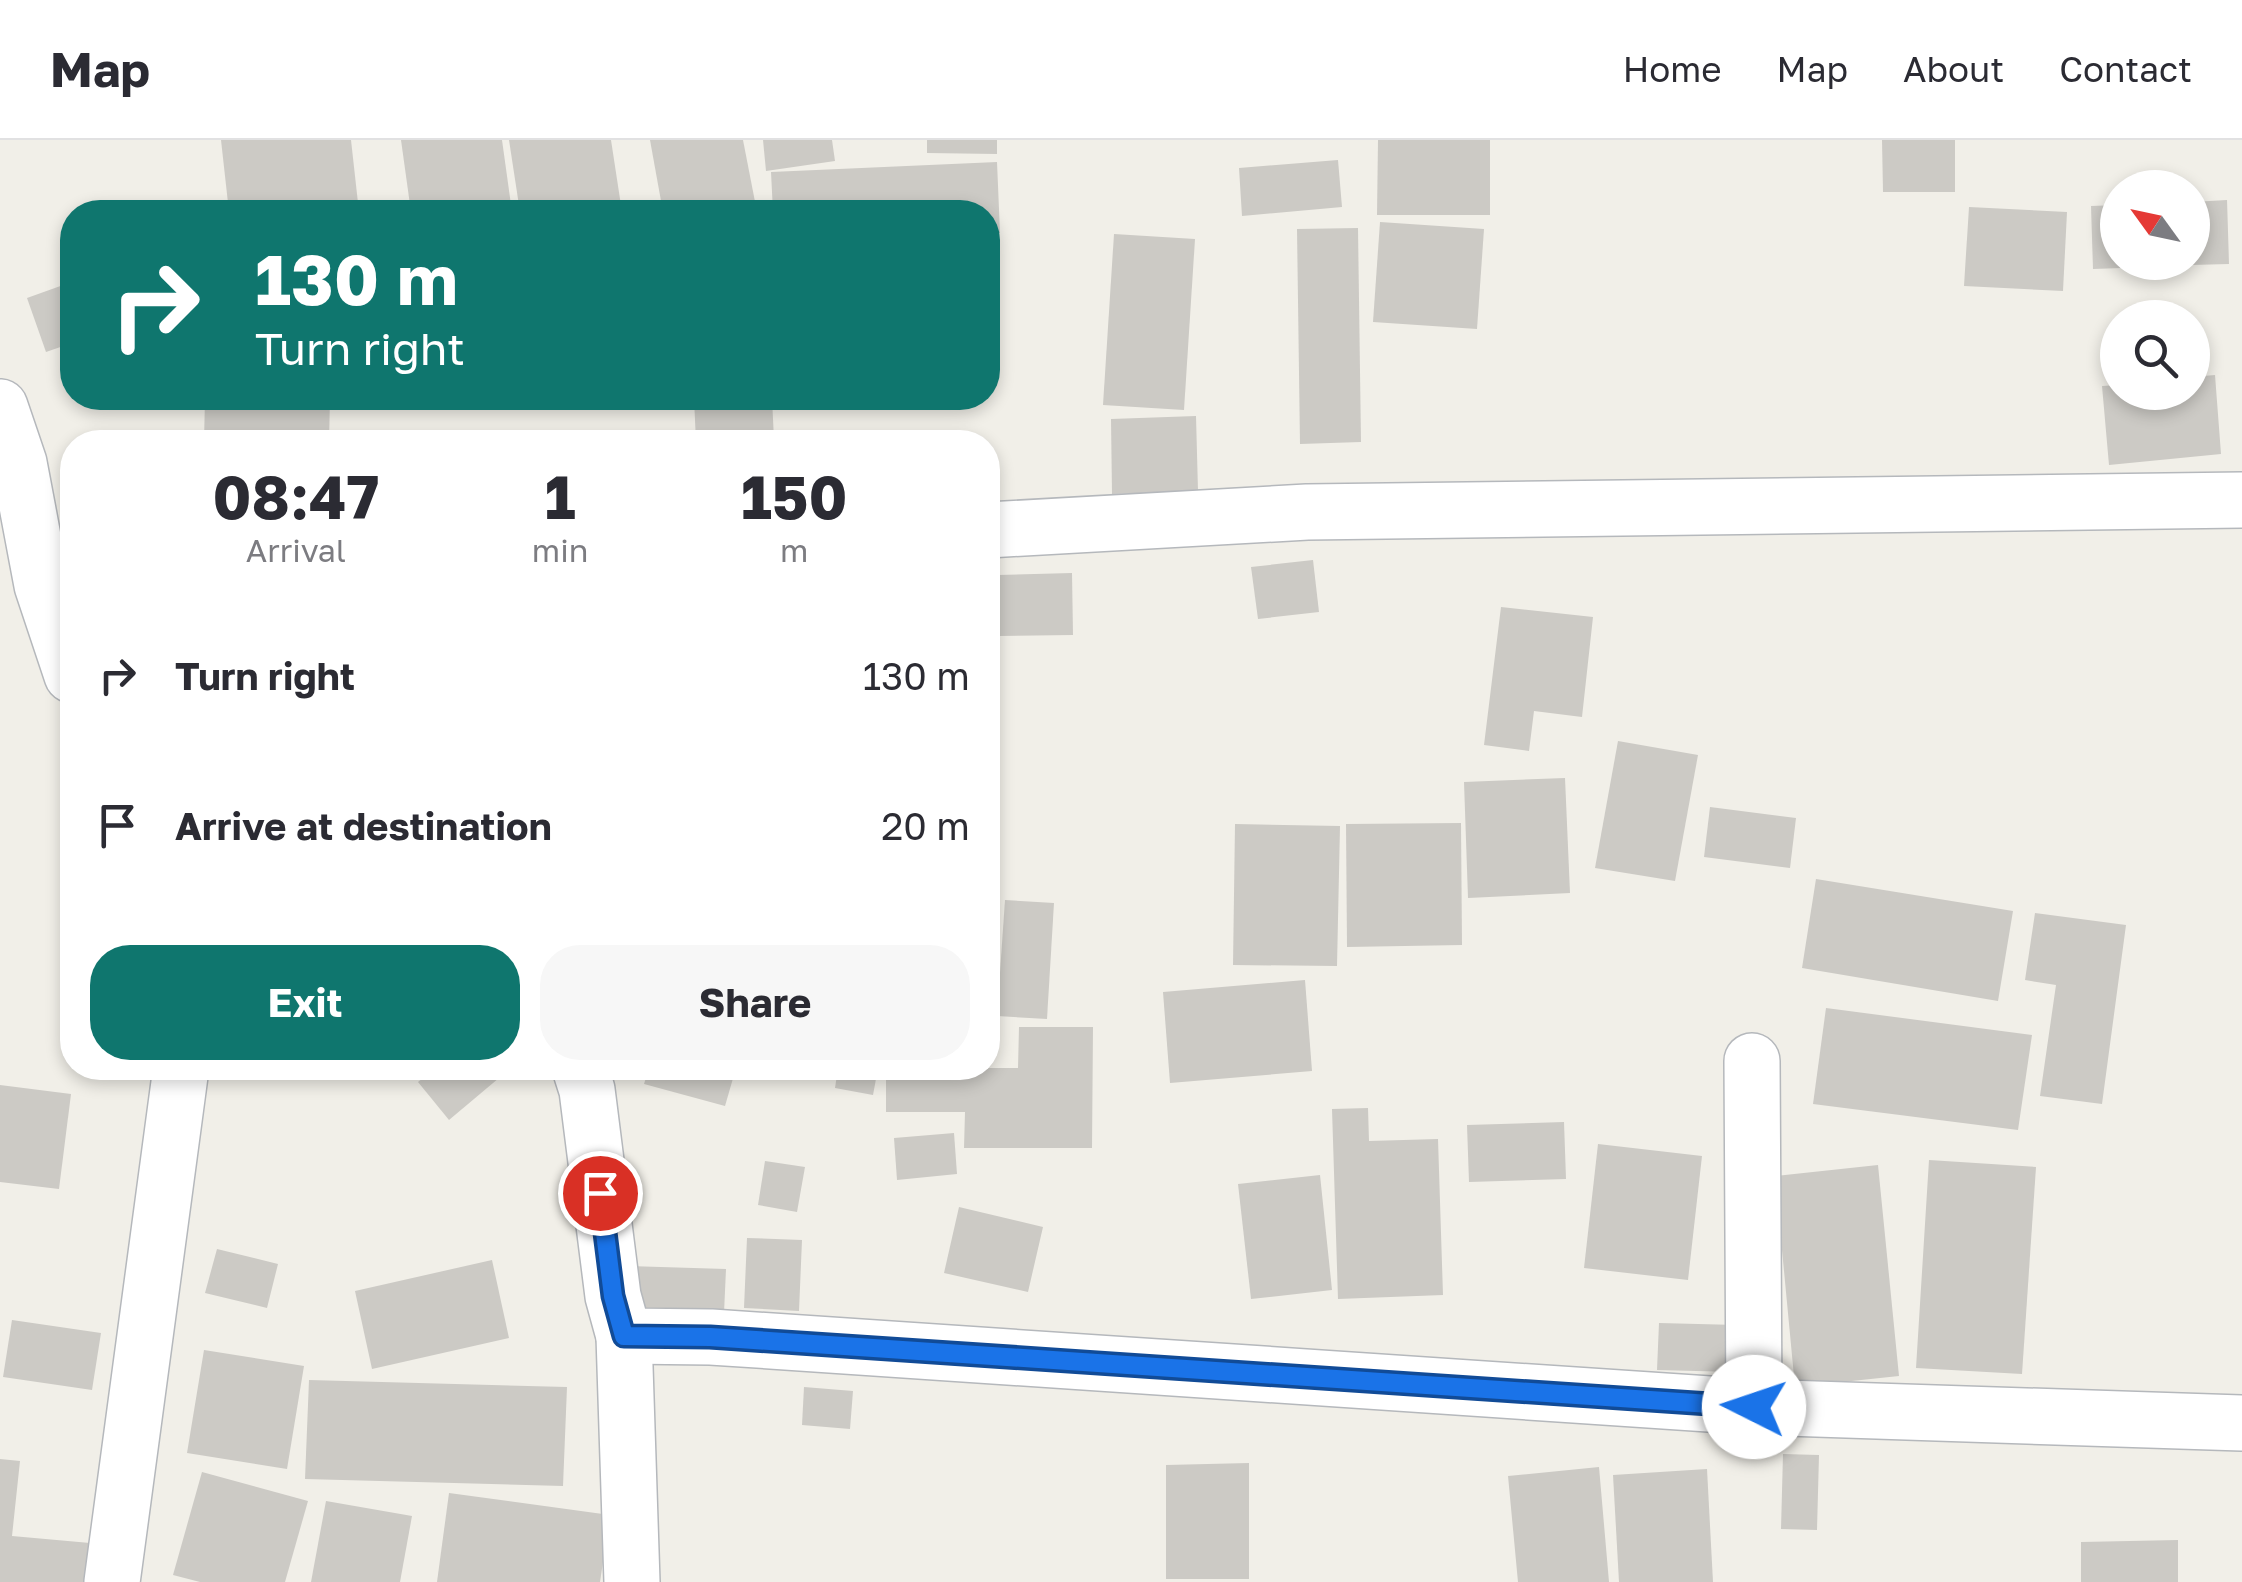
<!DOCTYPE html>
<style>
:root{--surface:#fff;--page:#f7f7f7;--text:#2b2b33;--muted:#7c7c81;--line:#e1e1e2;--accent:#0f766e}
body{margin:0;font-family:"Golos Text",sans-serif;background:var(--page);color:var(--text);height:100vh;display:flex;flex-direction:column;font-size:38px;white-space:nowrap}
*{box-sizing:border-box;margin:0}
p{font-size:32px;color:var(--muted)}
.icon{flex:none;width:55px;height:55px;fill:none;stroke:currentColor;stroke-width:2;stroke-linecap:round;stroke-linejoin:round}
.map{position:relative;flex:1;overflow:hidden}
.side{position:absolute;left:60px;top:290px;width:940px;height:650px;display:flex;flex-direction:column;background:var(--surface);border-radius:40px;box-shadow:0 5px 15px #0003}
.side>*{flex:none}
.top-card{position:absolute;left:60px;top:60px;width:940px;height:210px;border-radius:40px;box-shadow:0 5px 15px #0003;background:#0f766e;color:#fff;overflow:hidden}
.needle{width:65px;rotate:303deg}
.buttons{position:absolute;left:2100px;top:30px;display:grid;gap:20px}
.buttons a{display:grid;place-items:center;width:110px;height:110px;border-radius:50%;background:var(--surface);box-shadow:0 5px 15px #0003;font-size:50px}
.pin{position:absolute;display:grid;place-items:center;width:85px;height:85px;color:#fff;margin:-42px;border:5px solid #fff;border-radius:50%;box-shadow:0 2px 10px #0007}
.me{position:absolute;width:110px;margin:-55px;rotate:274deg;stroke-linejoin:round;filter:drop-shadow(0 0 8px #0008)}
.turn{display:flex;align-items:center;gap:35px;height:210px;padding:0 30px;font-size:45px}
.turn .icon{width:130px;height:130px;stroke-width:2.5}
.turn b{display:block;font-size:70px;line-height:85px}
.eta{display:flex;justify-content:space-evenly;align-items:center;height:170px;text-align:center}
.eta b{font-size:60px;font-weight:700;line-height:70px}
.button{display:flex;gap:20px;margin-top:auto;padding:20px 30px}
.button a{flex:1;height:115px;border-radius:40px;background:var(--accent);color:#fff;font-size:40px;font-weight:700;line-height:115px;text-align:center}
.button a+a{background:var(--page);color:var(--text)}
ul{padding:0;list-style:none}
li{display:flex;align-items:center;gap:30px;height:150px;padding:0 30px}
li div{flex:1}
li b{display:block;font-size:38px}
li em{font-style:normal}
header{display:flex;align-items:center;gap:60px;box-sizing:border-box;height:140px;padding:0 50px;background:var(--surface);border-bottom:2px solid var(--line)}
header strong{font-size:48px}
nav{display:flex;gap:55px;margin-inline-start:auto;font-size:35px}
.map>svg:first-child{display:block}
.building{fill:#cccac5}
.lines{fill:none;stroke-linecap:round;stroke-linejoin:round}
.minor-casing{stroke:#b5b8bc;stroke-width:58}
.minor{stroke:#fff;stroke-width:55}
.route-casing{stroke:#114b97;stroke-width:25}
.route{stroke:#1a73e8;stroke-width:18}
</style>
<header>
<strong>Map</strong>
<nav><a>Home</a><a>Map</a><a>About</a><a>Contact</a></nav>
</header>
<div class="map">
<svg width="2242" height="1442" viewBox="0 0 2242 1442">
<rect width="100%" height="100%" fill="#f1efe8"/>
<g class="building">
<polygon points="221,0 351,0 359,72 229,72"/>
<polygon points="401,0 502,0 512,72 411,72"/>
<polygon points="509,0 611,0 622,72 520,72"/>
<polygon points="650,0 743,0 757,72 663,72"/>
<polygon points="763,0 832,0 835,21 766,31"/>
<polygon points="927,0 997,0 997,14 927,13"/>
<polygon points="1378,0 1490,0 1490,75 1377,75"/>
<polygon points="1882,0 1955,0 1955,52 1883,52"/>
<polygon points="1338,20 1342,67 1242,76 1239,28"/>
<polygon points="997,22 1000,93 988,93 988,72 773,72 771,32"/>
<polygon points="2227,60 2229,124 2192,125 2192,62"/>
<polygon points="2118,65 2118,122 2178,122 2178,126 2093,129 2091,66"/>
<polygon points="1969,67 2067,72 2063,151 1964,146"/>
<polygon points="1380,82 1484,89 1477,189 1373,182"/>
<polygon points="1358,88 1361,302 1300,304 1297,89"/>
<polygon points="1114,94 1195,99 1184,270 1103,265"/>
<polygon points="66,144 72,164 72,203 46,212 27,158"/>
<polygon points="2215,235 2221,314 2109,325 2102,246 2118,245 2118,252 2192,252 2192,237"/>
<polygon points="205,258 330,258 329,302 204,302"/>
<polygon points="694,258 772,258 774,300 696,302"/>
<polygon points="1196,276 1198,351 1112,354 1111,279"/>
<polygon points="1313,420 1319,472 1258,479 1251,427"/>
<polygon points="1072,433 1073,495 999,496 998,435"/>
<polygon points="1501,467 1593,477 1582,577 1534,571 1529,611 1484,605"/>
<polygon points="1618,601 1698,615 1675,741 1595,728"/>
<polygon points="1565,638 1570,753 1468,758 1464,642"/>
<polygon points="1710,667 1796,678 1790,728 1704,717"/>
<polygon points="1461,683 1462,805 1347,807 1346,684"/>
<polygon points="1235,684 1340,686 1337,826 1233,825"/>
<polygon points="1816,739 2013,771 1998,861 1802,828"/>
<polygon points="1005,760 1054,763 1047,879 997,876"/>
<polygon points="2035,773 2126,785 2102,964 2040,956 2056,845 2025,840"/>
<polygon points="1305,840 1312,931 1170,943 1163,852"/>
<polygon points="1826,868 2032,895 2018,990 1813,964"/>
<polygon points="1019,887 1093,887 1092,1008 964,1008 965,972 886,972 886,928 1018,928"/>
<polygon points="435,928 511,928 449,980 418,942"/>
<polygon points="649,928 736,928 725,966 644,944"/>
<polygon points="838,928 878,928 873,955 835,948"/>
<polygon points="0,945 71,954 59,1049 0,1042"/>
<polygon points="1368,968 1369,1001 1438,999 1443,1155 1338,1159 1332,969"/>
<polygon points="1564,982 1566,1039 1469,1042 1467,985"/>
<polygon points="954,993 957,1034 897,1040 894,998"/>
<polygon points="1598,1004 1702,1016 1688,1140 1584,1128"/>
<polygon points="1929,1020 2036,1027 2022,1234 1916,1228"/>
<polygon points="765,1021 805,1027 797,1072 758,1065"/>
<polygon points="1878,1025 1899,1236 1795,1247 1775,1036"/>
<polygon points="1320,1035 1332,1150 1251,1159 1238,1044"/>
<polygon points="959,1067 1043,1087 1028,1152 944,1133"/>
<polygon points="747,1098 802,1100 799,1171 744,1168"/>
<polygon points="217,1109 278,1124 267,1168 205,1153"/>
<polygon points="492,1120 509,1198 372,1229 355,1151"/>
<polygon points="628,1126 726,1129 724,1173 626,1170"/>
<polygon points="12,1180 101,1193 92,1250 3,1237"/>
<polygon points="1659,1183 1737,1185 1735,1232 1657,1230"/>
<polygon points="204,1210 304,1226 287,1329 187,1313"/>
<polygon points="309,1240 567,1247 563,1346 305,1339"/>
<polygon points="804,1247 853,1251 850,1289 802,1285"/>
<polygon points="1783,1314 1819,1315 1817,1390 1781,1389"/>
<polygon points="0,1319 20,1321 12,1396 90,1403 86,1442 0,1442"/>
<polygon points="1249,1323 1249,1439 1166,1439 1166,1325"/>
<polygon points="1599,1327 1609,1442 1518,1442 1508,1336"/>
<polygon points="1707,1329 1713,1442 1619,1442 1613,1335"/>
<polygon points="202,1332 308,1361 285,1442 200,1442 173,1435"/>
<polygon points="449,1353 610,1375 600,1442 437,1442"/>
<polygon points="326,1361 412,1376 400,1442 311,1442"/>
<polygon points="2178,1400 2178,1442 2081,1442 2081,1402"/>
</g>
<g class="lines">
<g class="minor-casing">
<g id="minor">
<polyline points="0,267 19,323 42,445 72,535"/>
<polyline points="988,390 1307,372 2242,360"/>
<polyline points="1752,921 1754,1267"/>
<polyline points="580,928 587,950 613,1156 624,1196 711,1197 1754,1267 2242,1283"/>
<polyline points="624,1196 632,1442"/>
<polyline points="112,1442 181,928"/>
</g>
</g>
<use href="#minor" class="minor"/>
</g>
<g class="lines">
<g class="route-casing">
<polyline id="route" points="600,1053 613,1156 624,1196 710,1197 1754,1267"/>
</g>
<use href="#route" class="route"/>
</g>
</svg>
<div class="buttons">
<a><svg class="needle" viewBox="-14 -14 28 28"><path d="M0-13l5 13h-10z" fill="#e53935"/><path d="M0 13l5-13h-10z" fill="#7c7c81"/></svg></a>
<a><svg class="icon" aria-label="search" viewBox="0 0 24 24"><circle cx="10" cy="10" r="6"/><path d="M15 15l6 6"/></svg></a>
</div>
<div class="pin" style="left:600px;top:1053px;background:#d93025"><svg class="icon" aria-label="arrive" viewBox="0 0 24 24"><path d="M6 21V4h12l-3 4 3 4H6"/></svg></div>
<svg class="me" style="left:1754px;top:1267px" viewBox="-20 -20 40 40"><circle r="19" fill="#fff"/><path d="M0-13L10 11 0 6-10 11z" fill="#1a73e8"/></svg>
<div class="top-card">
<div class="turn"><svg class="icon" aria-label="right" viewBox="0 0 24 24"><path d="M7 20v-9h11M14 6l5 5-5 5"/></svg><div><b>130 m</b>Turn right</div></div>
</div>
<section class="side">
<div class="eta">
<div><b>08:47</b><p>Arrival</p></div>
<div><b>1</b><p>min</p></div>
<div><b>150</b><p>m</p></div>
</div>
<ul>
<li><svg class="icon" aria-label="right" viewBox="0 0 24 24"><path d="M7 20v-9h11M14 6l5 5-5 5"/></svg><div><b>Turn right</b></div><em>130 m</em></li>
<li><svg class="icon" aria-label="arrive" viewBox="0 0 24 24"><path d="M6 21V4h12l-3 4 3 4H6"/></svg><div><b>Arrive at destination</b></div><em>20 m</em></li>
</ul>
<div class="button"><a>Exit</a><a>Share</a></div>
</section>
</div>
